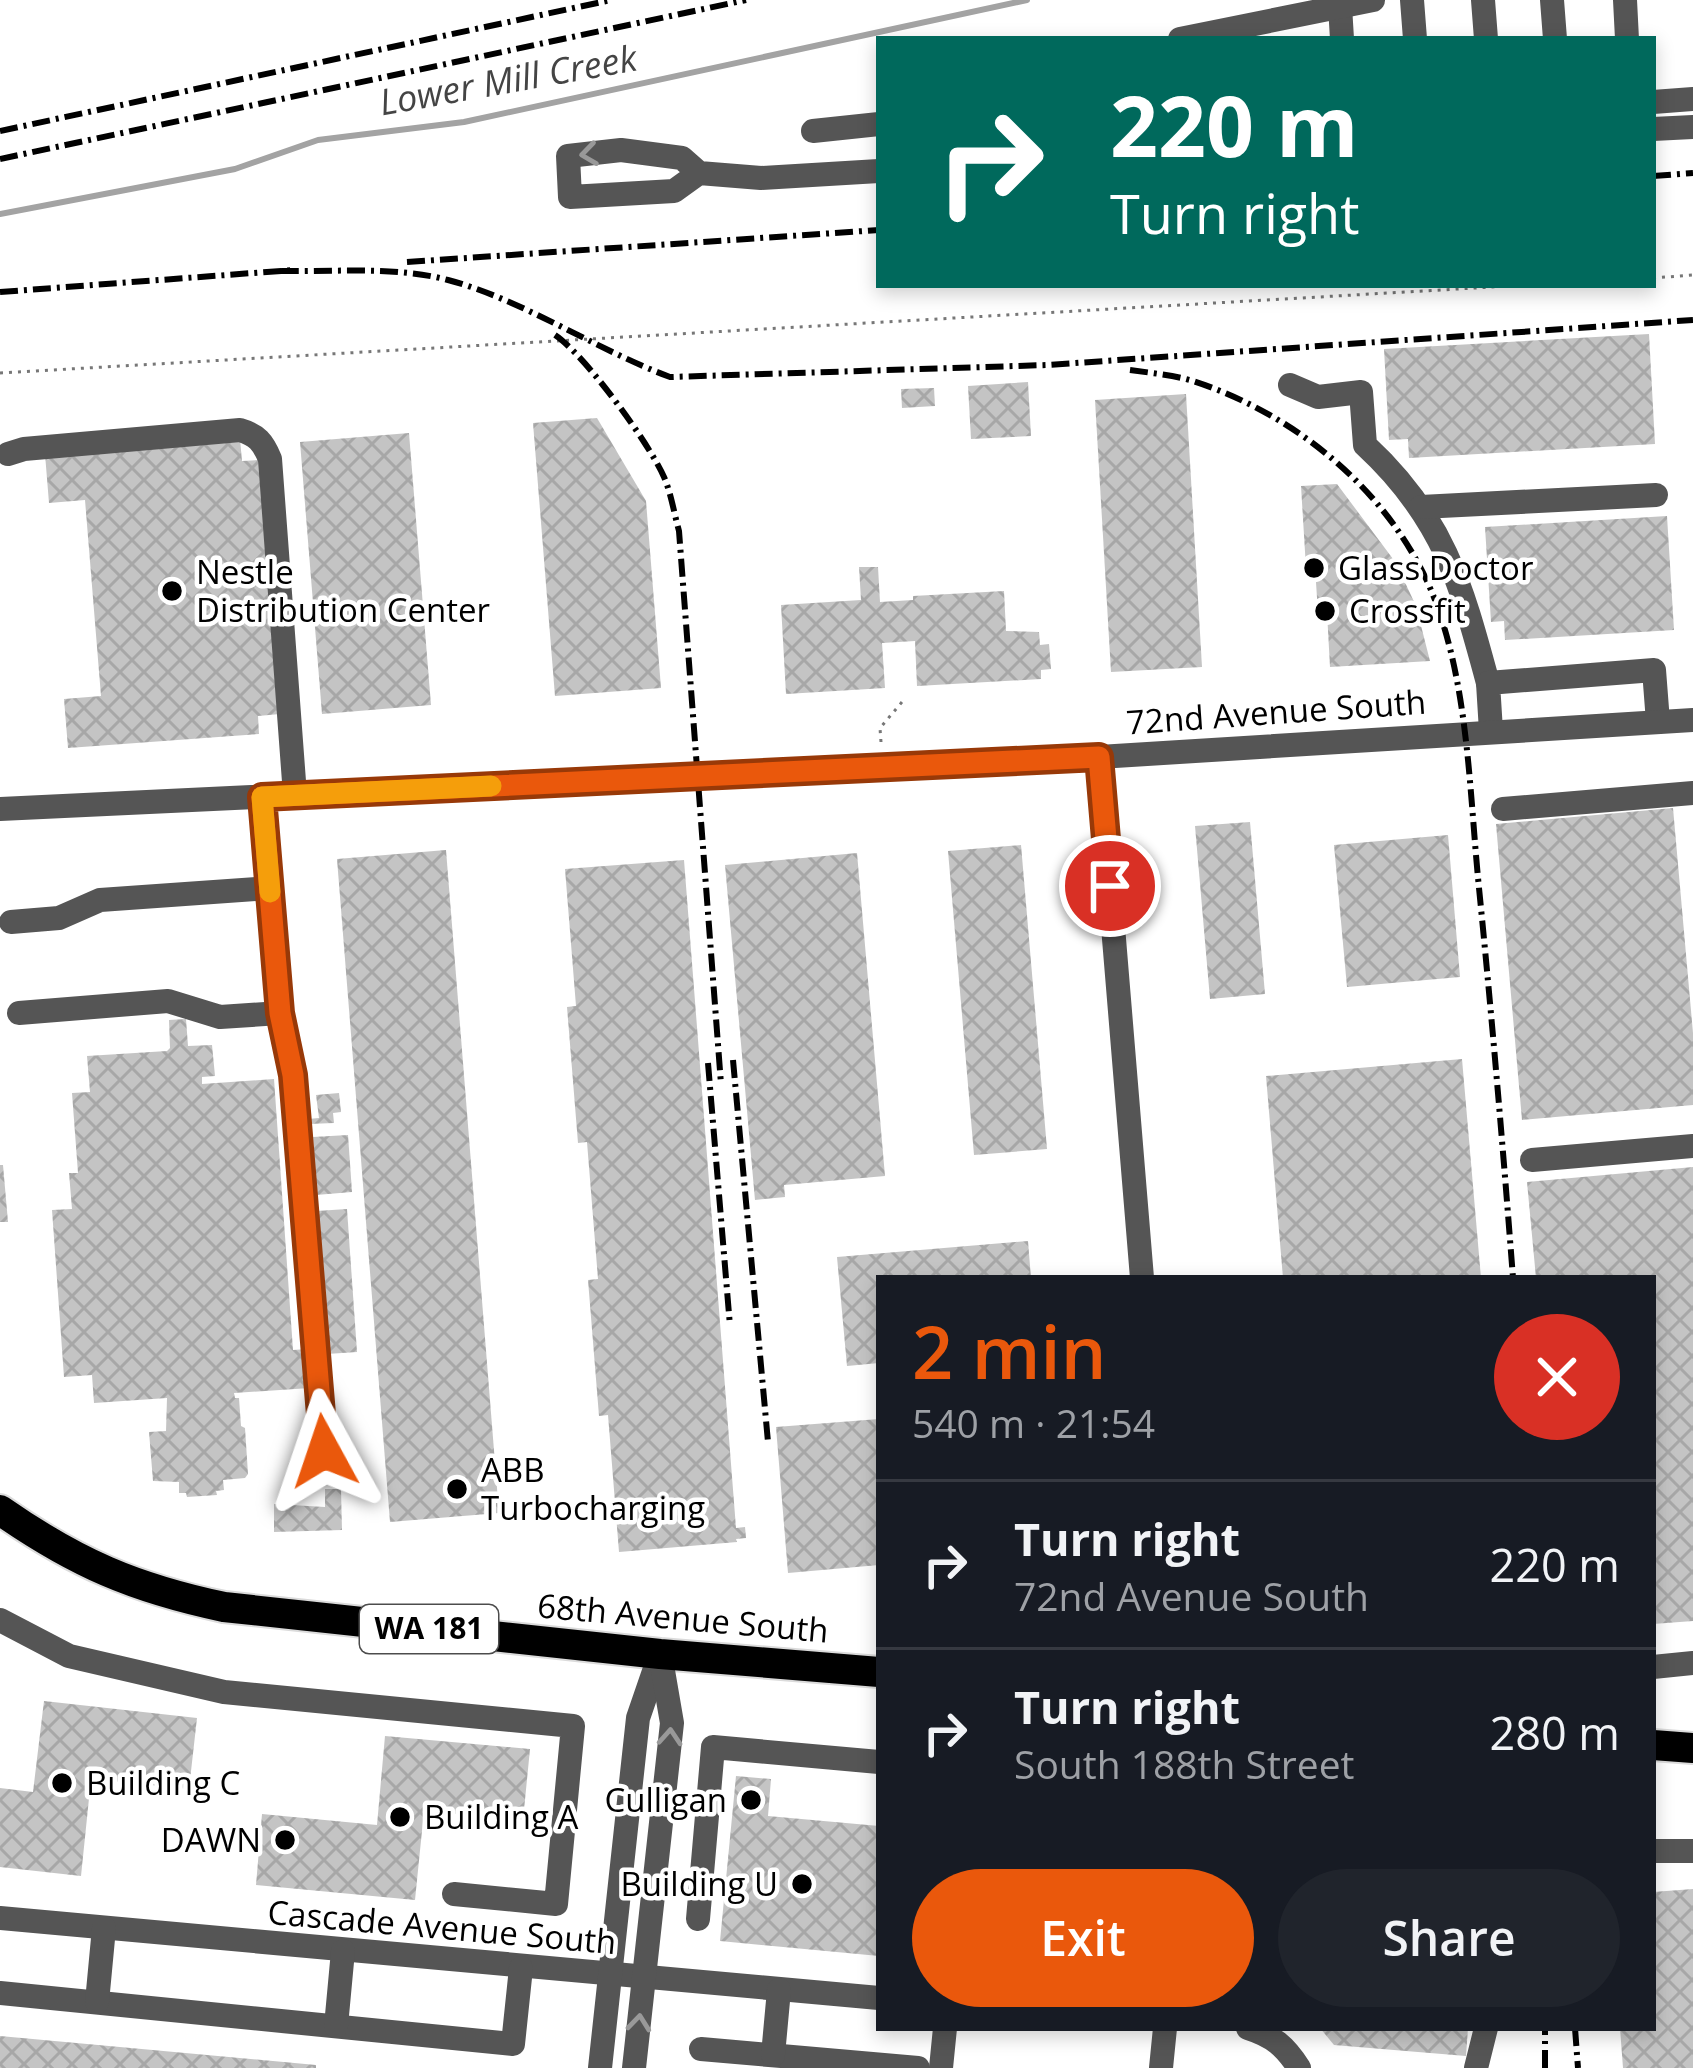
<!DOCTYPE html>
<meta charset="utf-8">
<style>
:root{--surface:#171b24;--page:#20242c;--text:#f1f3f6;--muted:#9ea1a6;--line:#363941;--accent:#ea580c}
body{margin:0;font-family:"Open Sans",sans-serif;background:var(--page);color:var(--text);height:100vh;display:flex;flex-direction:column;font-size:45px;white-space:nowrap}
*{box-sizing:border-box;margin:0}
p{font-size:39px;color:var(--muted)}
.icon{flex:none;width:66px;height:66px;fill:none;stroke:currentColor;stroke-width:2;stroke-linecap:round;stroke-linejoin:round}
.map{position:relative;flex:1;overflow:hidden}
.sheet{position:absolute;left:876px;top:1275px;width:780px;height:756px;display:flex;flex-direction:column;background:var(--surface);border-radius:0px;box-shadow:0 6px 18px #0003}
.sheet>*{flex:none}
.hud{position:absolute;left:876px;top:36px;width:780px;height:252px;border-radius:0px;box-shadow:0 6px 18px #0003;background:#00695c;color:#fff;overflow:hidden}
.pin{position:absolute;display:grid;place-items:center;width:102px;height:102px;color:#fff;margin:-51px;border:6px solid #fff;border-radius:50%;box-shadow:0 3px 12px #0007}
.me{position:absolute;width:132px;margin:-66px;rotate:355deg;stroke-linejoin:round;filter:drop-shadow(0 0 9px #0008)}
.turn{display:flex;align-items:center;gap:42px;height:252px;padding:0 36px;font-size:54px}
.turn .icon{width:156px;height:156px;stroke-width:2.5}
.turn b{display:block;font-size:84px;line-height:102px}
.round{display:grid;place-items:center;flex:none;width:126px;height:126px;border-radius:63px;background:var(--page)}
.summary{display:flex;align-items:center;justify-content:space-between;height:204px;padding:0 36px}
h1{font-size:72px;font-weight:600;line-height:90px;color:var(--accent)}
.action{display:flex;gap:24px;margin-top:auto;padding:24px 36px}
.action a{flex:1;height:138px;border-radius:72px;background:var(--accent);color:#fff;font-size:48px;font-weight:600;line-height:138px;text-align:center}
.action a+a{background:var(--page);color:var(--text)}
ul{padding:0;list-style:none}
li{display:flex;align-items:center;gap:36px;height:168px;padding:0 36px;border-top:3px solid var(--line)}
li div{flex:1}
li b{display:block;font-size:45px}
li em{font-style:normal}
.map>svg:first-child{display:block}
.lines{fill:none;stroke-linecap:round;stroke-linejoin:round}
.stream{stroke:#a3a3a3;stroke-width:6}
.building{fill:url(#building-cross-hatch)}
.major-casing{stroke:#dbdbdb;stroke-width:34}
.path{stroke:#777;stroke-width:3;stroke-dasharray:3 6;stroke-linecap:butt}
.minor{stroke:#555;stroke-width:24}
.major{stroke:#000;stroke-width:30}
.rail{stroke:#000;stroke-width:6;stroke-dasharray:18 6 3 6;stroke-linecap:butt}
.oneway{stroke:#999}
.route-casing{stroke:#983908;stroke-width:30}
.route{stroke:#ea580c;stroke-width:21}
.slow{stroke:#f59e0b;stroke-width:21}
.poi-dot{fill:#000;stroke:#fff;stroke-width:4.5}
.labels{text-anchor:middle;stroke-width:9;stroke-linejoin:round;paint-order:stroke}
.shield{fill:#fff;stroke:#4c4c4c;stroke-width:3}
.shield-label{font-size:30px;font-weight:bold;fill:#000}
.poi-label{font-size:33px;fill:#000;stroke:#fff;text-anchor:start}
.street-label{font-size:33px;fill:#000;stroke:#fff}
.water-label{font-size:36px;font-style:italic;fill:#444;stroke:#fff}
</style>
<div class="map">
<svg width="1693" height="2068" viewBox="0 0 1693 2068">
<defs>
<pattern id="building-cross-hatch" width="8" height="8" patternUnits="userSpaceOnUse" patternTransform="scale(3)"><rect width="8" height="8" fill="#c4c4c4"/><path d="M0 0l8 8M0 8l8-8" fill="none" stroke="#a7a7a7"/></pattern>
</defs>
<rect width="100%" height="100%" fill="#fff"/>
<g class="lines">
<polyline class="stream" points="0,214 235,169 318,140 464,122 1027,0"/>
</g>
<g class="building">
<polygon points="1649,334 1655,444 1409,458 1408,439 1389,440 1384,349"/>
<polygon points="1028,382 1031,436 971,439 968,386"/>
<polygon points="934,388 935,406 902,408 901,389"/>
<polygon points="1186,394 1202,667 1111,672 1095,400"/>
<polygon points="597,418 646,501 661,688 555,696 533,423"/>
<polygon points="409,433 431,705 322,714 300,442"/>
<polygon points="240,439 242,461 260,460 280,714 258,716 259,734 68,748 64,699 101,696 85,500 49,503 45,454"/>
<polygon points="1337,484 1396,563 1416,606 1430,661 1330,667 1327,612 1318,613 1315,567 1306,568 1301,486"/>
<polygon points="1667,516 1674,630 1505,640 1504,621 1491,622 1485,527"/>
<polygon points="859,567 878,567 880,602 913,600 913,596 1004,591 1006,631 1039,632 1040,645 1049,644 1051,669 1041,670 1041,679 917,686 915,641 882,643 885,688 786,694 781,605 861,600"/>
<polygon points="1673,808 1693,1033 1693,1105 1522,1120 1496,824"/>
<polygon points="1250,822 1265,994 1210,999 1195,826"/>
<polygon points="1448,835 1460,977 1347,987 1334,845"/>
<polygon points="1021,845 1047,1149 974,1155 948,851"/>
<polygon points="446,850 499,1513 390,1522 337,859"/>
<polygon points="857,853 885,1176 784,1185 785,1197 755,1200 725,865"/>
<polygon points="684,860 736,1528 745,1527 746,1538 736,1539 737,1542 619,1552 608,1415 599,1416 588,1280 598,1279 587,1142 578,1143 567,1007 576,1006 565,869"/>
<polygon points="186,1019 188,1046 212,1045 215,1076 202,1077 202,1084 274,1079 293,1350 307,1349 310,1388 234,1393 235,1398 239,1398 241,1426 245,1428 248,1474 245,1478 223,1480 224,1490 216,1491 217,1495 187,1497 186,1493 179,1493 179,1482 153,1481 149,1432 166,1431 167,1398 94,1403 92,1375 64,1377 52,1210 72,1209 69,1173 78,1173 72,1093 90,1092 87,1056 167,1051 170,1048 169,1020"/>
<polygon points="1462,1059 1481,1278 1283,1278 1266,1076"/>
<polygon points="339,1093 341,1112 333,1113 334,1123 309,1124 308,1119 319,1118 316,1095"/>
<polygon points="348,1135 352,1192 316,1195 313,1137"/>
<polygon points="0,1165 3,1165 8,1222 0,1222"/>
<polygon points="1693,1167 1693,1621 1653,1624 1653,1278 1536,1278 1527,1182"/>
<polygon points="347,1209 357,1352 327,1354 317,1211"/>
<polygon points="1028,1241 1031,1278 879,1278 879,1363 847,1366 837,1257"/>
<polygon points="879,1419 879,1565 788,1573 776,1427"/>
<polygon points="325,1489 341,1489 342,1530 274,1532 274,1504 325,1507"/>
<polygon points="44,1701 197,1718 189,1789 91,1779 81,1876 0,1867 0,1788 33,1792"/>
<polygon points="385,1736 530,1749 523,1820 424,1811 415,1900 256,1885 262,1814 377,1825"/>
<polygon points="736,1776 771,1779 768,1816 879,1826 879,1956 720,1941"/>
<polygon points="1693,1889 1693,2068 1623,2068 1620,2028 1653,2028 1653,1892"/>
<polygon points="1320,2028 1468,2028 1466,2056 1334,2045"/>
<polygon points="0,2036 316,2065 316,2068 0,2068"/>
</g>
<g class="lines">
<g class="major-casing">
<g id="major">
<path d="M0,1510C76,1563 134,1588 224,1607L660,1654L879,1672"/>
<polyline points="1653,1745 1693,1748"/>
</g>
</g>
<g class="path">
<polyline points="1653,278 1693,275"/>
<polyline points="0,373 1527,285"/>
<polyline points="881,742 880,728 902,702"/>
</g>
<g class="minor">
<polyline points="1412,0 1415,39"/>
<polyline points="1483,0 1486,39"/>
<polyline points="1552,0 1555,39"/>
<polyline points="1625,0 1627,39"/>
<polyline points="1340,6 1342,39"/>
<polyline points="1180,39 1373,0"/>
<polyline points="1653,102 1693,99"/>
<polyline points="1653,129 1693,127"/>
<polyline points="813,131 879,124"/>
<polyline points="699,173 674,191 570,197 568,156 621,150 682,158 699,173 761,178 879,171"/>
<path d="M1290,385L1318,397L1361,392L1365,445C1443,517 1461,583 1488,683"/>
<path d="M8,454L24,449L240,430C257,435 263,442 270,459L295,795"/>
<polyline points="1421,507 1656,495"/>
<polyline points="1491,731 1488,683 1654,670 1658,722"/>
<polyline points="1099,757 1142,1278"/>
<polyline points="262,797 280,1013 293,1075 324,1451"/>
<polyline points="0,809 1099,757 1693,720"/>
<polyline points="1503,809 1693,793"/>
<polyline points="11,922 59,918 100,900 270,888"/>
<polyline points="19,1013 168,1001 220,1017 280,1013"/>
<polyline points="1532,1160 1693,1146"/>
<polyline points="0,1620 69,1656 224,1692 573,1726 556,1904 454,1894"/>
<polyline points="1653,1667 1693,1663"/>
<polyline points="1653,1851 1693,1851"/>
<polyline points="0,1918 879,1998"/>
<polyline points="698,1919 713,1747 879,1762"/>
<polyline points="0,1993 513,2044 521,1968"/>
<polyline points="97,2002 104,1928"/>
<polyline points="336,2026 343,1951"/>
<path d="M1248,2028C1273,2036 1285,2046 1299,2068"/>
<polyline points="701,2049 918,2068"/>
<polyline points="773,2055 779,1990"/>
<polyline points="600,2068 638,1718 660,1654"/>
<polyline points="634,2068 672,1723 661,1659"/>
<polyline points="941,2068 945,2028"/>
<polyline points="1161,2068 1165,2028"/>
<polyline points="1476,2068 1486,2028"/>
</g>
<use href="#major" class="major"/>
<g class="rail">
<polyline points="0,131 611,0"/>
<polyline points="0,159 746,0"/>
<polyline points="1653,176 1693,173"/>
<polyline points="407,262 879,230"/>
<path d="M281,271C335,272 396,266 448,280C521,299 597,350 670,377L1047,365L1693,320"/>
<polyline points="0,292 293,270"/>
<path d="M555,335C585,355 649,443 664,477C671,493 674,513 679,531L721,1084"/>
<path d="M1130,370C1151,373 1173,375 1193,381C1304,417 1405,504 1441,617C1469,703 1470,799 1479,888C1492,1018 1503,1148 1513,1278"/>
<polyline points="733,1060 768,1442"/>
<polyline points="708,1063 730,1326"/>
<polyline points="1575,2028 1578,2068"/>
<polyline points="1545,2068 1545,2028"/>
</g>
</g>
<defs><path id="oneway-chevron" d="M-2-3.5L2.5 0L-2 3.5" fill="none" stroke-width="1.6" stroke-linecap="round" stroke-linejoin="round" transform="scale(3)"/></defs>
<g class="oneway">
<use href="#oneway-chevron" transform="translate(589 154) rotate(172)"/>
<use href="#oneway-chevron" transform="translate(670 1737) rotate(-86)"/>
<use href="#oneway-chevron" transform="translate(639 2023) rotate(-84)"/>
</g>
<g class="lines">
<g class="route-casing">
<polyline id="route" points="324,1451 293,1075 280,1013 262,797 1099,757 1110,886"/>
</g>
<use href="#route" class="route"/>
<polyline class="slow" points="270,892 262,797 491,786"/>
</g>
<g class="poi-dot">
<circle cx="1314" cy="568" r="12"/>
<circle cx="172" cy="591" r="12"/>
<circle cx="1325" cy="611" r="12"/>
<circle cx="457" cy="1489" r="12"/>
<circle cx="62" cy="1783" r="12"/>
<circle cx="751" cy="1800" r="12"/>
<circle cx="400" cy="1817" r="12"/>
<circle cx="285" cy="1840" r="12"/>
<circle cx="802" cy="1884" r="12"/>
</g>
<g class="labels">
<rect class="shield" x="360" y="1605" width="138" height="48" rx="9"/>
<g class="shield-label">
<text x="429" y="1639">WA 181</text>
</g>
<g class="poi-label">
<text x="1338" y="580">Glass Doctor</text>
<text x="196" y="584">Nestle<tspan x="196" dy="38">Distribution Center</tspan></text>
<text x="1349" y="623">Crossfit</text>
<text x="481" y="1482">ABB<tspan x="481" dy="38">Turbocharging</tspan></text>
<text x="86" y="1795">Building C</text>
<text x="727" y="1812" text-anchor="end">Culligan</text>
<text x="424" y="1829">Building A</text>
<text x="261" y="1852" text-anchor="end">DAWN</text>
<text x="778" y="1896" text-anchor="end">Building U</text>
</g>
<g class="street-label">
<text transform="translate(1276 712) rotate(-4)" y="12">72nd Avenue South</text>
<text transform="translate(683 1618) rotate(5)" y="12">68th Avenue South</text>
<text transform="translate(442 1927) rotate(5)" y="12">Cascade Avenue South</text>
</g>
<g class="water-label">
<text transform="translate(508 80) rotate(-10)" y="13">Lower Mill Creek</text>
</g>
</g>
</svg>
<div class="pin" style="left:1110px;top:886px;background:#d93025"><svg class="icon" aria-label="arrive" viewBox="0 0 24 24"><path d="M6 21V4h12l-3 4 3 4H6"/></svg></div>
<svg class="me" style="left:324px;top:1451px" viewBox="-20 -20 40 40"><path d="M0-17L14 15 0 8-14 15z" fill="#ea580c" stroke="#fff" stroke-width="4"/></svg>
<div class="hud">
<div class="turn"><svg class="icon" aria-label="right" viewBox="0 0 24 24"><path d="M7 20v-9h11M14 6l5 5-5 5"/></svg><div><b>220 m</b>Turn right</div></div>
</div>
<section class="sheet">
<div class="summary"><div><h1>2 min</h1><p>540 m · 21:54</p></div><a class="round" style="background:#d93025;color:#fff"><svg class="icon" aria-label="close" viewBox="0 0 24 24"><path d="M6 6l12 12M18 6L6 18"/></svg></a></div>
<ul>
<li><svg class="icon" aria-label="right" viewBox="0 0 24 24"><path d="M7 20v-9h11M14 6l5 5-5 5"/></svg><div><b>Turn right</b><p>72nd Avenue South</p></div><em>220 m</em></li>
<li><svg class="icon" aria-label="right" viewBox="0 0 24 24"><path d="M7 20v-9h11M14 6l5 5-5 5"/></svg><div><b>Turn right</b><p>South 188th Street</p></div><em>280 m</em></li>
</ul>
<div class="action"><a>Exit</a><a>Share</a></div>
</section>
</div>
